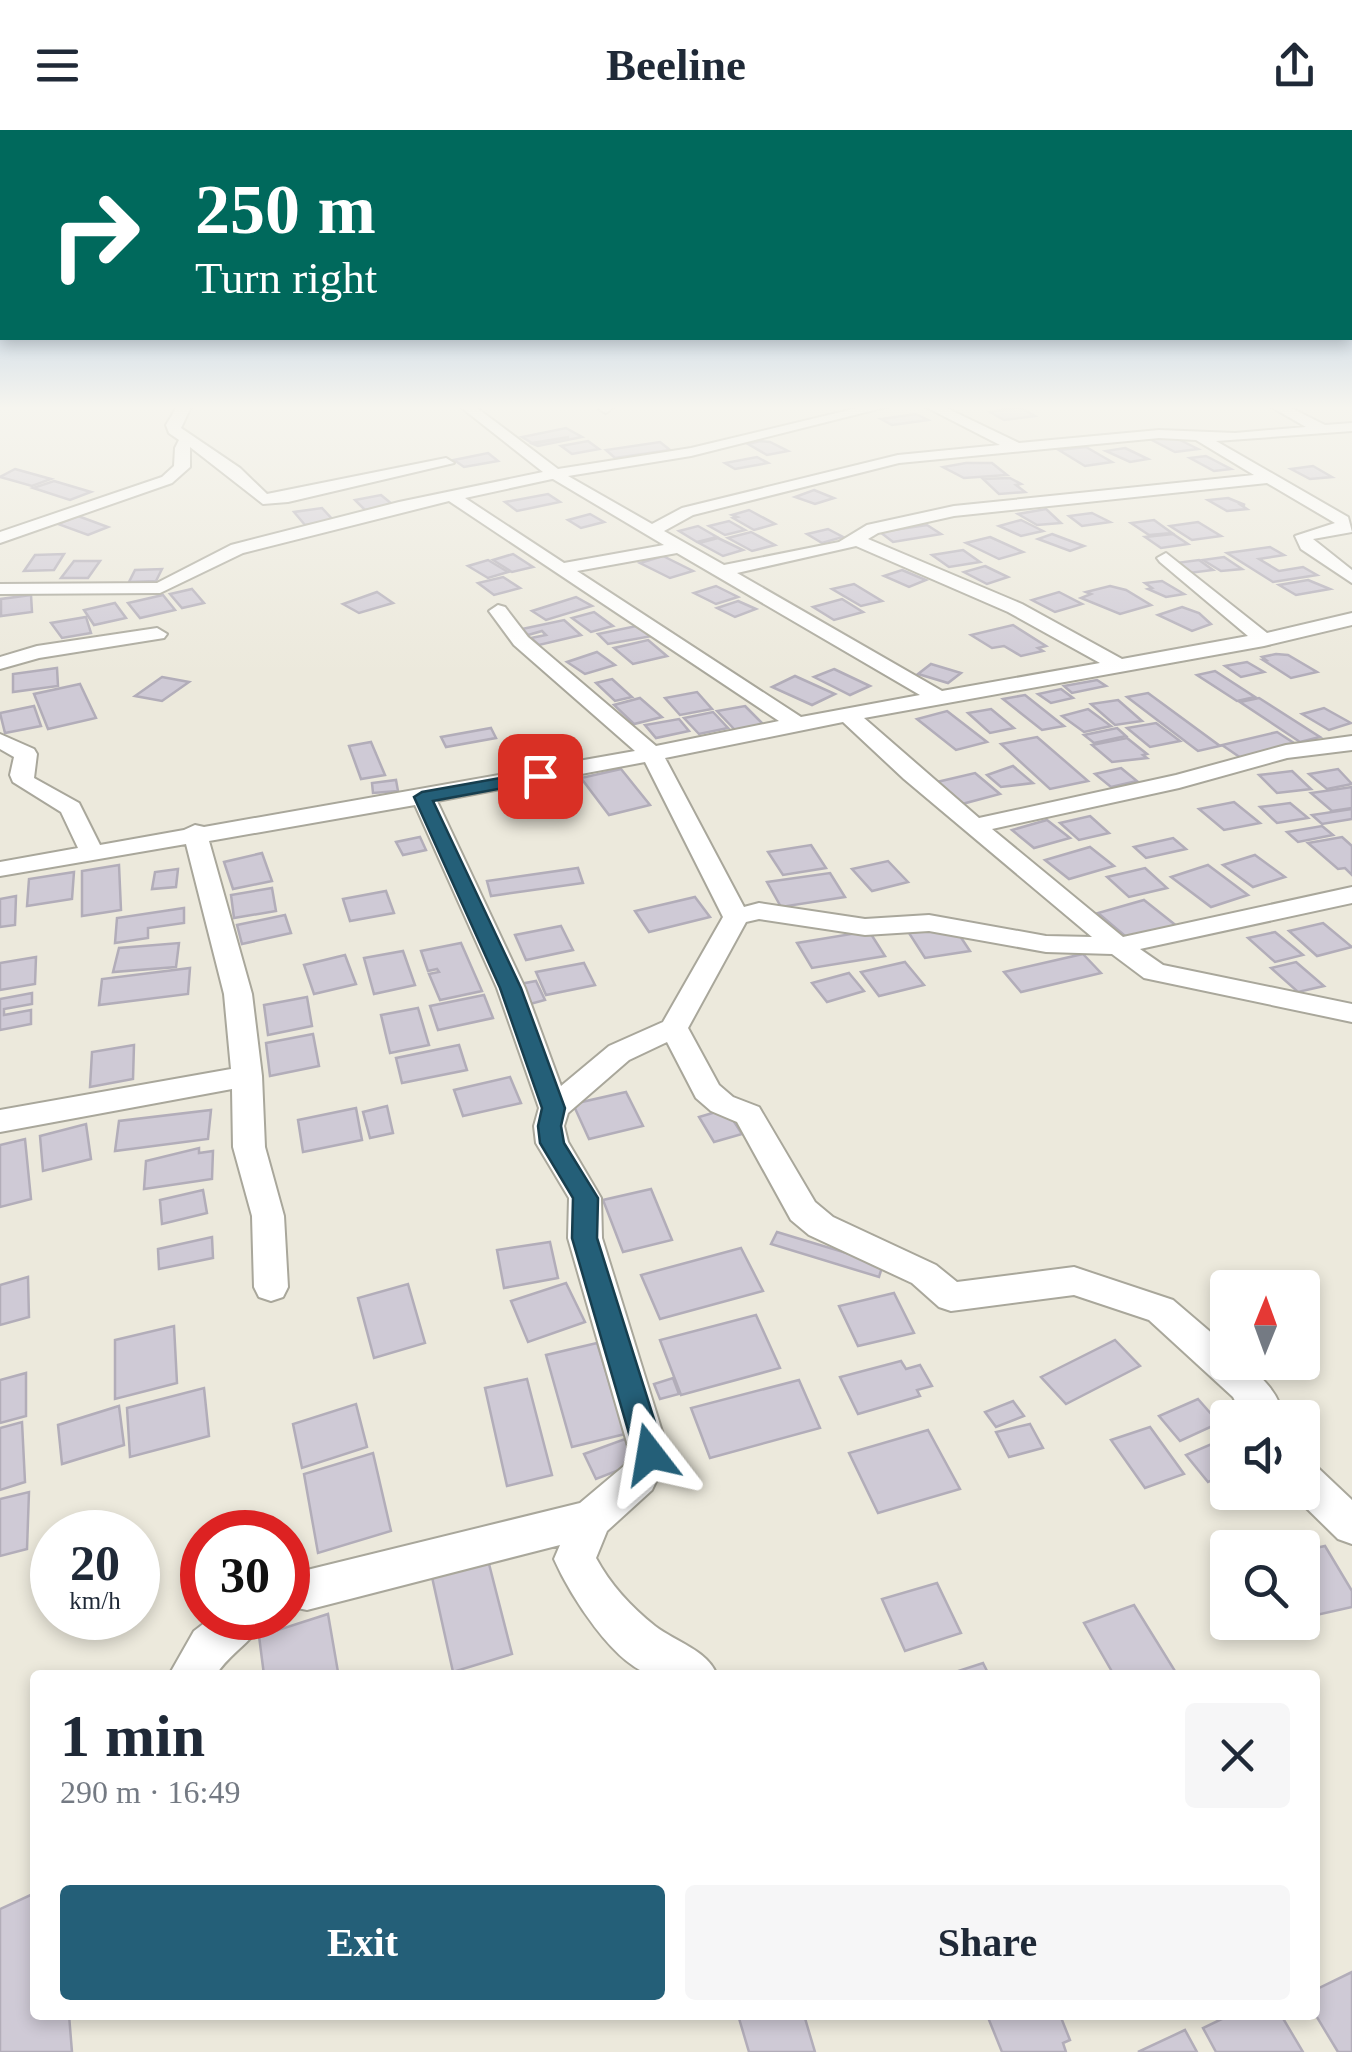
<!DOCTYPE html>
<meta charset="utf-8">
<style>
:root{--surface:#fff;--page:#f6f6f7;--text:#1f2937;--muted:#747a83;--accent:#245f78}
body{margin:0;font-family:"Times New Roman",serif;background:var(--page);color:var(--text);height:100vh;display:flex;flex-direction:column;font-size:38px;white-space:nowrap}
*{box-sizing:border-box;margin:0}
p{font-size:32px;color:var(--muted)}
.icon{flex:none;width:55px;height:55px;fill:none;stroke:currentColor;stroke-width:2;stroke-linecap:round;stroke-linejoin:round}
.map{position:relative;flex:1;overflow:hidden}
.details{position:absolute;left:30px;top:1540px;width:1290px;height:350px;display:flex;flex-direction:column;background:var(--surface);border-radius:10px;box-shadow:0 5px 15px #0003}
.details>*{flex:none}
.hud{position:absolute;left:0px;top:0px;width:1352px;height:210px;box-shadow:0 5px 15px #0003;background:#00695c;color:#fff;overflow:hidden}
.needle{width:65px;rotate:1deg}
.fabs{position:absolute;left:1210px;top:1140px;display:grid;gap:20px}
.fabs a{display:grid;place-items:center;width:110px;height:110px;border-radius:10px;background:var(--surface);box-shadow:0 5px 15px #0003;font-size:50px}
.speed{position:absolute;left:30px;top:1380px;display:flex;gap:20px;font-size:50px;font-weight:700;text-align:center}
.speed>*{display:grid;place-content:center;width:130px;height:130px;border-radius:50%;background:var(--surface);box-shadow:0 5px 15px #0003;line-height:1}
.speed small{font-size:25px;font-weight:400}
.speed .limit{border:15px solid #d22;background:#fff;color:#111}
.pin{position:absolute;display:grid;place-items:center;width:85px;height:85px;color:#fff;margin:-42px;border-radius:20px;box-shadow:0 5px 15px #0006}
.me{position:absolute;width:110px;margin:-55px;rotate:346deg;stroke-linejoin:round;filter:drop-shadow(0 0 8px #0008)}
.turn{display:flex;align-items:center;gap:35px;height:210px;padding:0 30px;font-size:45px}
.turn .icon{width:130px;height:130px;stroke-width:2.5}
.turn b{display:block;font-size:70px;line-height:85px}
.round{display:grid;place-items:center;flex:none;width:105px;height:105px;border-radius:10px;background:var(--page)}
.summary{display:flex;align-items:center;justify-content:space-between;height:170px;padding:0 30px}
h1{font-size:60px;font-weight:600;line-height:75px}
.action{display:flex;gap:20px;margin-top:auto;padding:20px 30px}
.action a{flex:1;height:115px;border-radius:10px;background:var(--accent);color:#fff;font-size:40px;font-weight:600;line-height:115px;text-align:center}
.action a+a{background:var(--page);color:var(--text)}
header{display:flex;justify-content:space-between;align-items:center;height:130px;padding:0 30px;background:var(--surface);font-size:45px;font-weight:600}
.map>svg:first-child{display:block}
.building{fill:#cfcad6;stroke:#b2adb9;stroke-width:2.5}
.lines{fill:none;stroke-linecap:round;stroke-linejoin:round}
.minor-casing{stroke:#a9a79b;stroke-width:4}
.minor{fill:#fff;fill-rule:evenodd}
.route{fill:#245f78;stroke:#173e4e;stroke-width:2.5}
</style>
<header><svg class="icon" aria-label="menu" viewBox="0 0 24 24"><path d="M4 6h16M4 12h16M4 18h16"/></svg>Beeline<svg class="icon" aria-label="share" viewBox="0 0 24 24"><path d="M12 15V3M7 8l5-5 5 5M5 13v7h14v-7"/></svg></header>
<div class="map">
<svg width="1352" height="1922" viewBox="0 0 1352 1922">
<rect width="100%" height="100%" fill="#ece9dc"/>
<g class="building">
<polygon points="1019,277 1035,286 1004,290 990,282"/>
<polygon points="916,284 928,290 892,295 881,289"/>
<polygon points="566,298 582,307 538,316 533,314 569,307 532,313 522,307"/>
<polygon points="1172,306 1198,319 1175,322 1150,309"/>
<polygon points="588,311 599,319 572,324 561,316"/>
<polygon points="760,311 770,312 788,321 767,325 748,314"/>
<polygon points="660,312 670,320 615,328 606,320"/>
<polygon points="1086,317 1112,332 1085,336 1059,320"/>
<polygon points="1125,318 1148,329 1130,332 1106,321"/>
<polygon points="488,323 498,331 464,337 454,330"/>
<polygon points="1206,326 1231,339 1214,341 1190,328"/>
<polygon points="757,327 768,333 735,339 725,333"/>
<polygon points="966,333 992,333 1007,345 964,348 943,337"/>
<polygon points="1313,336 1332,347 1310,349 1291,339"/>
<polygon points="15,339 51,349 32,356 0,347"/>
<polygon points="1010,348 1021,354 1016,355 1025,362 999,364 983,349"/>
<polygon points="54,351 91,362 70,370 33,358"/>
<polygon points="814,360 834,368 815,374 795,367"/>
<polygon points="548,364 560,372 517,381 505,372"/>
<polygon points="381,365 392,374 365,380 355,370"/>
<polygon points="1228,368 1245,375 1241,375 1247,379 1227,381 1208,370"/>
<polygon points="322,378 333,390 305,395 294,382"/>
<polygon points="1046,379 1061,393 1037,395 1018,384"/>
<polygon points="749,380 775,394 754,400 733,388 737,387 732,385"/>
<polygon points="1092,383 1110,392 1082,396 1069,386"/>
<polygon points="590,384 604,392 581,398 568,390"/>
<polygon points="78,386 108,397 88,405 58,394"/>
<polygon points="1021,390 1043,401 1021,406 999,396"/>
<polygon points="1154,390 1172,403 1149,405 1131,393"/>
<polygon points="729,391 745,400 725,405 709,396"/>
<polygon points="1198,392 1221,406 1192,410 1170,396"/>
<polygon points="927,395 941,404 893,412 880,402"/>
<polygon points="698,396 717,407 697,412 679,401"/>
<polygon points="828,399 843,407 822,413 807,404"/>
<polygon points="751,402 775,415 752,421 728,408"/>
<polygon points="1052,404 1084,416 1070,421 1038,409"/>
<polygon points="1173,404 1188,414 1161,418 1145,407"/>
<polygon points="990,407 1023,422 999,429 966,413"/>
<polygon points="718,408 743,420 723,426 699,413"/>
<polygon points="1270,417 1284,425 1259,429 1279,441 1303,437 1317,445 1273,452 1227,423"/>
<polygon points="963,420 980,432 949,437 932,425"/>
<polygon points="64,424 54,440 24,441 35,425"/>
<polygon points="513,424 533,437 512,442 493,430"/>
<polygon points="663,426 693,441 670,448 640,433"/>
<polygon points="1224,427 1242,439 1221,441 1203,430"/>
<polygon points="488,430 508,442 488,448 468,436"/>
<polygon points="1199,430 1213,440 1189,443 1176,433"/>
<polygon points="74,431 100,431 88,448 61,448"/>
<polygon points="985,436 1008,447 987,454 964,442"/>
<polygon points="162,439 156,451 129,452 135,440"/>
<polygon points="902,440 926,450 909,457 884,446"/>
<polygon points="503,447 520,458 494,465 478,453"/>
<polygon points="1308,450 1330,459 1296,465 1279,455"/>
<polygon points="1162,451 1184,464 1166,467 1148,459 1152,458 1145,453"/>
<polygon points="854,454 882,471 861,476 832,459"/>
<polygon points="716,456 738,467 716,474 694,463"/>
<polygon points="1110,456 1126,460 1151,475 1120,484 1081,468 1091,464 1086,462"/>
<polygon points="192,459 204,473 182,478 170,464"/>
<polygon points="377,462 393,473 359,483 343,474"/>
<polygon points="1059,462 1082,474 1055,482 1032,470"/>
<polygon points="31,465 32,482 1,486 1,469"/>
<polygon points="163,465 175,480 140,488 128,473"/>
<polygon points="576,467 592,476 546,490 532,481"/>
<polygon points="842,469 863,482 834,490 813,477"/>
<polygon points="738,471 756,479 735,487 717,478"/>
<polygon points="115,473 126,488 94,495 84,480"/>
<polygon points="1182,477 1199,483 1211,494 1192,501 1158,485"/>
<polygon points="594,482 613,496 591,502 572,488"/>
<polygon points="86,487 91,503 62,508 51,493"/>
<polygon points="564,490 581,505 539,515 531,508 546,505 542,501 528,505 522,499"/>
<polygon points="641,495 652,506 608,514 598,504"/>
<polygon points="1013,495 1046,516 1038,518 1043,521 1021,526 1004,516 992,518 971,505"/>
<polygon points="648,510 667,526 633,534 614,518"/>
<polygon points="597,522 615,535 585,544 567,532"/>
<polygon points="1276,524 1288,525 1317,542 1291,548 1263,530 1266,530 1262,527"/>
<polygon points="1247,532 1264,542 1241,547 1225,536"/>
<polygon points="931,534 961,543 948,553 918,544"/>
<polygon points="57,538 58,556 13,562 13,544"/>
<polygon points="834,539 870,556 850,565 814,547"/>
<polygon points="1215,541 1255,567 1237,571 1197,545"/>
<polygon points="795,546 835,564 812,575 772,557"/>
<polygon points="162,547 189,552 162,571 135,566"/>
<polygon points="612,549 632,567 615,571 596,553"/>
<polygon points="1097,550 1106,556 1072,563 1064,556"/>
<polygon points="80,554 96,588 48,599 34,564"/>
<polygon points="1061,559 1073,568 1051,573 1038,564"/>
<polygon points="697,562 712,579 680,585 665,568"/>
<polygon points="1148,563 1220,616 1198,621 1127,567"/>
<polygon points="1025,565 1064,596 1042,600 1003,569"/>
<polygon points="640,568 662,587 634,594 614,575"/>
<polygon points="1259,568 1320,607 1300,612 1240,572"/>
<polygon points="1118,570 1142,591 1115,595 1091,574"/>
<polygon points="34,576 41,596 5,603 0,583"/>
<polygon points="745,576 763,594 735,600 717,581"/>
<polygon points="1324,578 1351,593 1329,600 1302,584"/>
<polygon points="991,579 1014,598 990,603 968,583"/>
<polygon points="1088,579 1111,596 1084,602 1062,586"/>
<polygon points="947,581 987,612 956,620 917,589"/>
<polygon points="713,582 728,598 699,604 684,588"/>
<polygon points="679,589 689,601 656,608 645,595"/>
<polygon points="1156,593 1180,611 1150,617 1127,598"/>
<polygon points="491,598 496,608 446,617 441,607"/>
<polygon points="1117,598 1126,606 1094,613 1084,605"/>
<polygon points="1277,602 1297,615 1241,628 1222,615"/>
<polygon points="1037,607 1088,651 1050,659 1001,614"/>
<polygon points="1127,608 1147,624 1143,625 1147,628 1112,632 1092,615"/>
<polygon points="371,612 385,645 361,649 349,616"/>
<polygon points="1013,636 1033,653 1001,657 987,645"/>
<polygon points="1121,638 1137,651 1111,657 1095,644"/>
<polygon points="621,639 650,675 609,685 581,648"/>
<polygon points="1338,639 1352,654 1327,659 1309,644"/>
<polygon points="1292,641 1311,659 1277,663 1259,645"/>
<polygon points="975,643 1000,664 962,674 937,652"/>
<polygon points="396,650 398,661 373,663 372,653"/>
<polygon points="1352,657 1352,678 1332,681 1311,663"/>
<polygon points="1234,672 1260,693 1224,700 1199,679"/>
<polygon points="1290,673 1308,688 1277,693 1260,677"/>
<polygon points="1352,679 1352,689 1322,694 1312,685"/>
<polygon points="1090,686 1109,703 1079,710 1060,693"/>
<polygon points="1047,690 1070,708 1034,718 1012,700"/>
<polygon points="1322,696 1333,705 1298,712 1287,702"/>
<polygon points="420,707 426,720 403,725 396,712"/>
<polygon points="1342,707 1352,716 1352,745 1345,738 1338,739 1308,713"/>
<polygon points="1173,708 1186,719 1146,728 1134,717"/>
<polygon points="811,715 826,738 783,745 768,722"/>
<polygon points="1090,717 1114,736 1069,749 1045,730"/>
<polygon points="262,723 272,751 233,759 224,732"/>
<polygon points="1255,725 1285,747 1253,757 1223,735"/>
<polygon points="888,731 908,752 872,761 852,739"/>
<polygon points="119,735 121,780 82,786 82,741"/>
<polygon points="1208,735 1248,765 1211,777 1171,747"/>
<polygon points="578,738 583,753 491,766 487,751"/>
<polygon points="1145,738 1167,758 1129,767 1107,747"/>
<polygon points="178,739 176,757 152,759 155,742"/>
<polygon points="74,742 72,769 27,776 29,749"/>
<polygon points="830,743 845,767 781,777 767,752"/>
<polygon points="272,758 276,781 234,788 231,765"/>
<polygon points="386,761 394,783 350,791 343,769"/>
<polygon points="16,766 15,795 0,797 0,769"/>
<polygon points="695,767 710,787 649,802 635,781"/>
<polygon points="1144,770 1178,797 1131,811 1098,783"/>
<polygon points="184,778 184,793 148,798 148,808 115,813 117,788"/>
<polygon points="285,785 291,803 242,814 237,795"/>
<polygon points="1323,793 1352,817 1317,826 1289,801"/>
<polygon points="561,796 573,820 526,830 515,805"/>
<polygon points="954,797 970,821 925,828 909,803"/>
<polygon points="869,801 885,826 812,838 797,813"/>
<polygon points="1275,802 1303,825 1275,832 1248,808"/>
<polygon points="179,813 176,837 113,842 119,818"/>
<polygon points="461,813 482,861 440,870 429,844 439,842 437,839 428,841 421,821"/>
<polygon points="403,821 415,855 374,864 364,828"/>
<polygon points="1083,824 1101,843 1021,862 1004,842"/>
<polygon points="345,825 356,854 314,864 304,835"/>
<polygon points="36,827 35,854 0,860 0,833"/>
<polygon points="905,832 924,855 879,866 861,842"/>
<polygon points="1296,832 1324,856 1298,862 1271,838"/>
<polygon points="584,833 595,855 546,865 536,842"/>
<polygon points="190,838 188,864 99,875 102,849"/>
<polygon points="849,843 864,861 827,872 812,853"/>
<polygon points="536,851 545,870 530,874 520,854"/>
<polygon points="32,863 32,874 4,879 4,885 31,880 31,894 0,900 0,869"/>
<polygon points="484,865 493,888 438,900 430,876"/>
<polygon points="307,867 312,896 268,905 264,875"/>
<polygon points="418,878 429,915 390,923 381,885"/>
<polygon points="313,904 319,936 270,946 266,913"/>
<polygon points="134,915 133,949 90,957 92,922"/>
<polygon points="459,915 467,940 402,953 396,928"/>
<polygon points="510,947 521,973 463,986 454,960"/>
<polygon points="626,962 643,996 589,1009 573,974"/>
<polygon points="387,976 393,1003 370,1008 363,982"/>
<polygon points="356,978 362,1010 303,1022 298,990"/>
<polygon points="726,979 742,1004 714,1012 699,987"/>
<polygon points="211,980 208,1009 115,1021 119,991"/>
<polygon points="86,994 91,1029 43,1041 40,1006"/>
<polygon points="25,1009 31,1069 0,1077 0,1015"/>
<polygon points="199,1018 199,1023 213,1021 212,1049 144,1059 146,1031"/>
<polygon points="651,1059 672,1110 623,1122 603,1070"/>
<polygon points="203,1060 207,1083 162,1094 160,1070"/>
<polygon points="777,1102 883,1134 879,1147 771,1114"/>
<polygon points="212,1107 213,1128 159,1139 158,1119"/>
<polygon points="550,1112 558,1148 504,1158 497,1120"/>
<polygon points="741,1118 763,1161 660,1189 641,1145"/>
<polygon points="28,1147 29,1187 0,1195 0,1155"/>
<polygon points="566,1153 585,1192 528,1212 511,1171"/>
<polygon points="408,1154 425,1213 374,1228 358,1168"/>
<polygon points="894,1163 914,1203 858,1216 839,1176"/>
<polygon points="756,1185 780,1238 681,1265 660,1210"/>
<polygon points="174,1196 177,1253 115,1269 115,1210"/>
<polygon points="1115,1210 1140,1236 1066,1274 1041,1247"/>
<polygon points="597,1213 625,1304 572,1317 546,1225"/>
<polygon points="901,1231 906,1239 920,1235 932,1256 917,1260 920,1266 858,1284 840,1247"/>
<polygon points="26,1243 26,1286 0,1293 0,1250"/>
<polygon points="673,1248 679,1264 660,1269 654,1254"/>
<polygon points="527,1249 552,1345 507,1356 485,1258"/>
<polygon points="799,1250 820,1298 710,1328 691,1278"/>
<polygon points="204,1258 209,1306 130,1327 127,1278"/>
<polygon points="1198,1269 1219,1293 1180,1311 1159,1286"/>
<polygon points="1013,1271 1024,1286 996,1297 985,1282"/>
<polygon points="356,1274 367,1317 302,1338 293,1294"/>
<polygon points="119,1276 124,1315 62,1334 58,1295"/>
<polygon points="22,1292 25,1352 0,1360 0,1298"/>
<polygon points="1030,1294 1043,1318 1009,1327 996,1302"/>
<polygon points="1150,1297 1184,1344 1145,1358 1111,1310"/>
<polygon points="928,1300 960,1359 878,1383 849,1323"/>
<polygon points="625,1309 637,1333 596,1349 584,1324"/>
<polygon points="1214,1313 1228,1329 1228,1343 1208,1352 1186,1325"/>
<polygon points="373,1323 391,1401 318,1423 304,1344"/>
<polygon points="29,1362 27,1419 0,1426 0,1369"/>
<polygon points="1325,1416 1352,1461 1352,1477 1303,1488 1302,1421"/>
<polygon points="488,1430 512,1524 453,1542 432,1447"/>
<polygon points="937,1453 961,1503 905,1521 882,1469"/>
<polygon points="1134,1475 1175,1541 1164,1545 1114,1545 1084,1493"/>
<polygon points="328,1484 338,1542 264,1545 259,1506"/>
<polygon points="983,1533 989,1545 946,1545"/>
<polygon points="35,1763 35,1885 69,1885 72,1922 0,1922 0,1779"/>
<polygon points="1352,1842 1352,1922 1338,1922 1315,1884 1315,1860"/>
<polygon points="738,1885 804,1885 815,1922 749,1922"/>
<polygon points="987,1885 1060,1885 1070,1910 1063,1913 1066,1922 1002,1922"/>
<polygon points="1230,1885 1281,1885 1303,1922 1216,1922 1203,1898"/>
<polygon points="1185,1900 1197,1922 1138,1922"/>
</g>
<g class="lines">
<g class="minor-casing">
<g id="minor">
<polygon points="178,275 192,275 181,298 240,338 267,364 446,328 454,333 288,372 263,374 190,317 190,337 172,353 0,413 0,402 162,347 174,336 175,318 179,310 169,303 166,295"/>
<path d="M458,275H473L558,339L691,318L870,275H894L691,326L568,346L652,394L682,378L898,325L1000,315L922,275H940L1019,313L1159,300L1235,303L1306,297L1268,275H1285L1325,295L1352,293V301L1216,311L1348,387L1352,402L1313,409L1352,440V453L1301,419L1295,406L1335,393L1267,353L954,386L878,403L868,409L1022,474L1122,529L1248,506L1160,432L1157,428L1166,423L1267,503L1352,483V495L1264,516L864,588L979,688L1176,645L1286,615L1352,606V620L1287,628L1179,658L992,699L1123,807L1352,757V773L1140,819L1163,835L1352,874V892L1144,848L1112,824L1046,822L929,801L865,805L759,789L746,792L688,898L719,955L733,967L759,977L815,1072L833,1087L936,1135L957,1152L1074,1137L1173,1170L1228,1217V1232H1245C1260,1246 1283,1266 1282,1288H1244L1233,1267L1149,1190L1074,1165L951,1181L939,1177L912,1153L809,1105L791,1090L737,992L711,981L696,968L667,912L629,930L568,983L564,996L568,1012L601,1068L602,1108L669,1324L652,1360L607,1401L596,1428C610,1454 631,1477 655,1496C676,1512 707,1520 717,1545C697,1545 674,1549 654,1545C615,1538 569,1463 554,1429L560,1415L307,1480L288,1476V1436L307,1440L580,1373L624,1336L630,1323L568,1108L569,1068L536,1013L534,996L539,978L497,858L415,675L209,711L252,864L262,946L265,1017L284,1086L288,1157L283,1167L271,1171L259,1167L254,1157L252,1086L233,1017L232,959L0,1002V980L231,939L224,864L186,714L0,746V732L78,718L61,682L13,652L10,645L14,627L0,619V604L34,619L37,624L34,648L79,673L100,715L184,700L195,695L204,697L635,621L514,515L489,481L498,475L505,477L528,507L656,616L779,591L449,371L243,423L160,463L0,464V454L157,453L231,415L399,372L543,342ZM1159,308L1196,310L1254,345L954,376L867,395L839,412L724,435L664,401L693,385L899,333ZM552,349H553L664,415L564,433L465,368ZM856,416L1008,482L1100,533L942,561L737,443ZM677,423L920,565L801,587L577,441ZM843,592L904,649L1092,807L1046,806L929,785L865,789L759,773L744,777L665,628ZM645,632L723,787L663,892L609,916L561,956L525,858L437,671Z"/>
<polygon points="602,275 616,275 606,283 599,279"/>
<polygon points="157,498 167,504 164,508 39,528 0,539 0,527 37,516"/>
<polygon points="1302,1331 1316,1336 1352,1370 1352,1414 1338,1409 1290,1362 1302,1362"/>
<path d="M211,1488H264C254,1512 229,1523 216,1545H169L194,1501Z"/>
</g>
</g>
<use href="#minor" class="minor"/>
</g>
<linearGradient id="sky" x2="0" y2="1"><stop stop-color="#81aad7"/><stop offset="0.51" stop-color="#f6f5ef"/><stop offset="1" stop-color="#f6f5ef" stop-opacity="0"/></linearGradient>
<rect width="1352" height="544" fill="url(#sky)"/>
<polygon class="route" points="540,641 548,646 546,650 433,671 521,858 565,978 561,996 564,1013 598,1068 597,1108 665,1324 660,1333 650,1337 640,1333 635,1324 572,1108 573,1068 540,1013 538,996 542,978 500,858 414,667 422,662"/>
</svg>
<div class="fabs">
<a><svg class="needle" viewBox="-14 -14 28 28"><path d="M0-13l5 13h-10z" fill="#e53935"/><path d="M0 13l5-13h-10z" fill="#747a83"/></svg></a>
<a><svg class="icon" aria-label="sound" viewBox="0 0 24 24"><path d="M4 9h4l5-4v14l-5-4H4zM17 9q2 3 0 6"/></svg></a>
<a><svg class="icon" aria-label="search" viewBox="0 0 24 24"><circle cx="10" cy="10" r="6"/><path d="M15 15l6 6"/></svg></a>
</div>
<div class="speed"><div>20<small>km/h</small></div><div class="limit">30</div></div>
<div class="pin" style="left:540px;top:646px;background:#d93025"><svg class="icon" aria-label="arrive" viewBox="0 0 24 24"><path d="M6 21V4h12l-3 4 3 4H6"/></svg></div>
<svg class="me" style="left:650px;top:1324px" viewBox="-20 -20 40 40"><path d="M0-17L14 15 0 8-14 15z" fill="#245f78" stroke="#fff" stroke-width="4"/></svg>
<div class="hud">
<div class="turn"><svg class="icon" aria-label="right" viewBox="0 0 24 24"><path d="M7 20v-9h11M14 6l5 5-5 5"/></svg><div><b>250 m</b>Turn right</div></div>
</div>
<section class="details">
<div class="summary"><div><h1>1 min</h1><p>290 m · 16:49</p></div><a class="round"><svg class="icon" aria-label="close" viewBox="0 0 24 24"><path d="M6 6l12 12M18 6L6 18"/></svg></a></div>
<div class="action"><a>Exit</a><a>Share</a></div>
</section>
</div>
